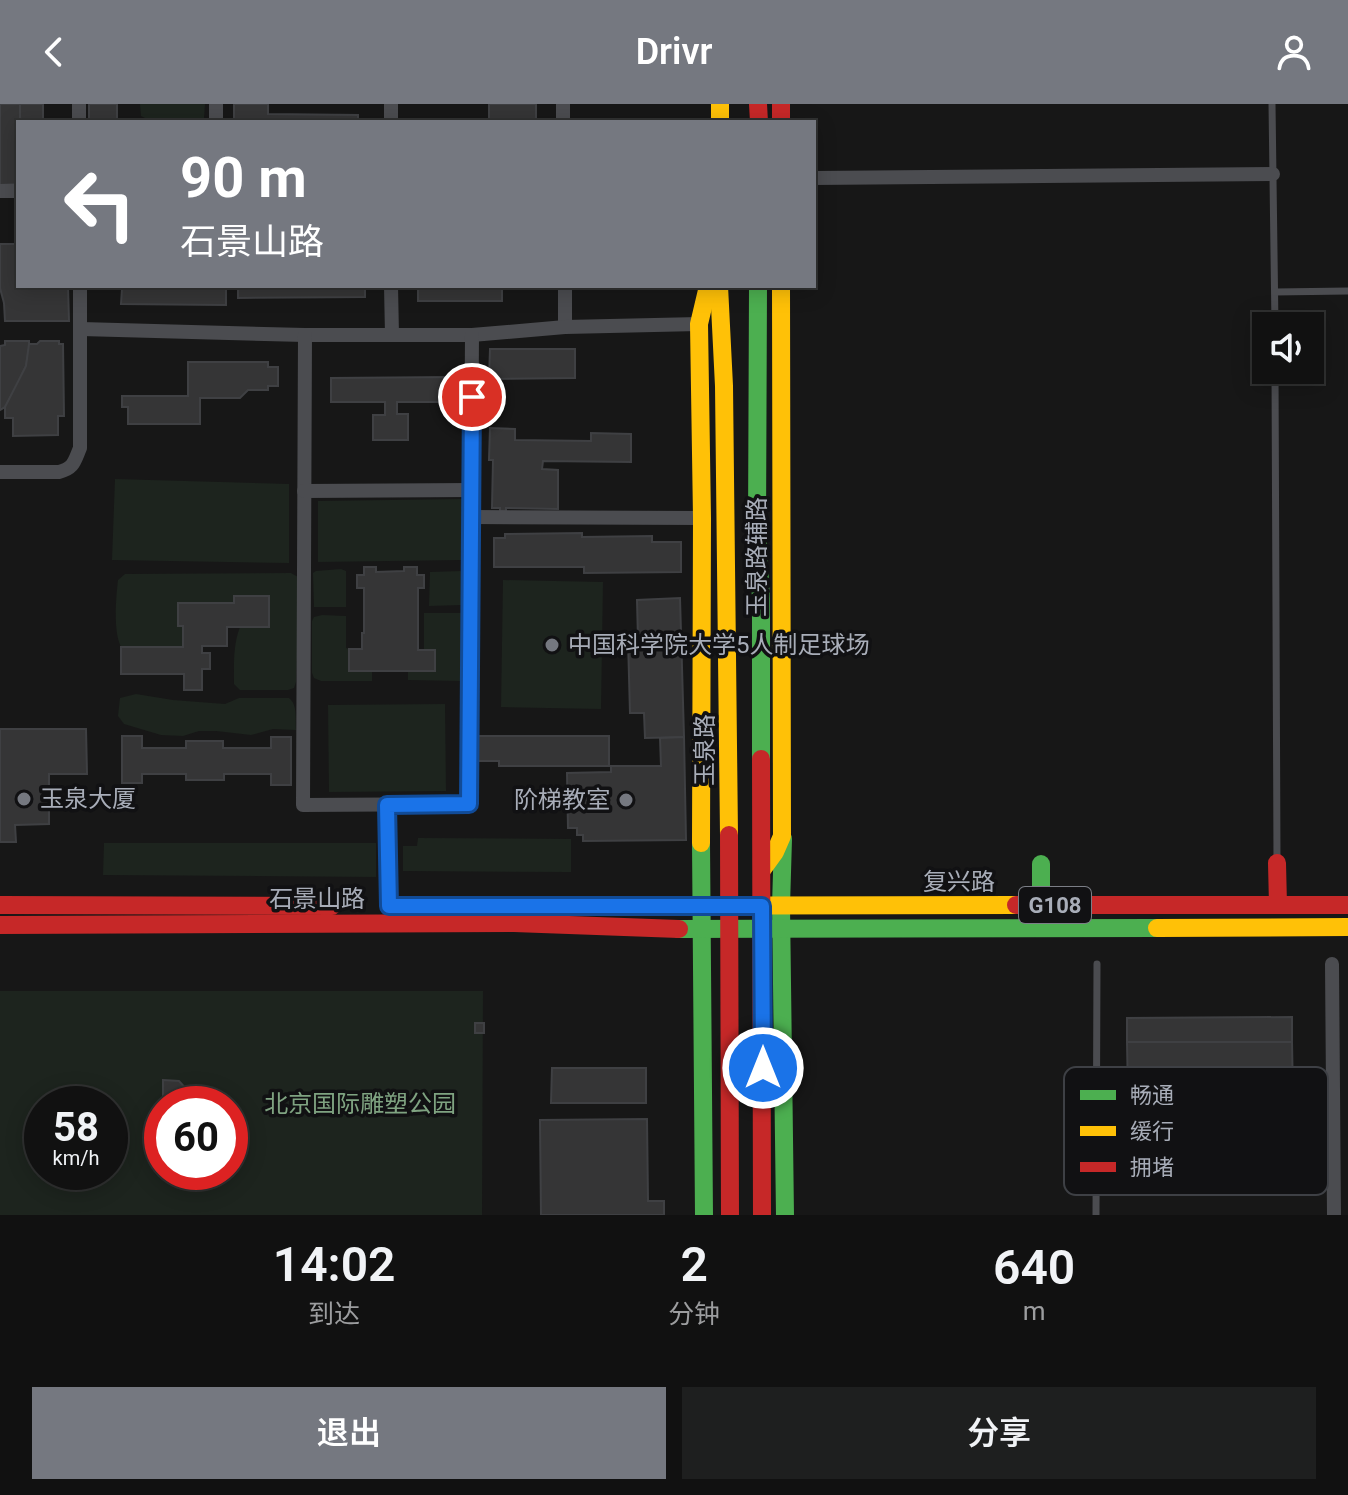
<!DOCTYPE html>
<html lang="zh">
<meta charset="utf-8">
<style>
:root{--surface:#111;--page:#1e1f1f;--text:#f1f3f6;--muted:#9c9d9f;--line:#303131;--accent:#757880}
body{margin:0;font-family:Roboto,"Noto Sans SC",sans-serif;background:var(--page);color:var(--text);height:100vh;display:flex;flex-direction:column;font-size:30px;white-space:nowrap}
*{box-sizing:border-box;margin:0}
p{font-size:26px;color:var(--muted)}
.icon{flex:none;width:44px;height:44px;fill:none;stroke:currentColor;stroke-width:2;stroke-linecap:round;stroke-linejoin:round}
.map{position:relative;height:1111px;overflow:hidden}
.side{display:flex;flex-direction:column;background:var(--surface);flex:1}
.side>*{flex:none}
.banner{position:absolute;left:16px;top:16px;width:800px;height:168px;border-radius:0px;box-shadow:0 4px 20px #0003,0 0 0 2px var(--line);background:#757880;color:#fff;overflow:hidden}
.buttons{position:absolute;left:1252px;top:208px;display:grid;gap:16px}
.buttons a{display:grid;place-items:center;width:72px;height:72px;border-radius:0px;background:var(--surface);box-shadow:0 4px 20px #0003,0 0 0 2px var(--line);font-size:40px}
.speed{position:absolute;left:24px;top:982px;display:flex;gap:16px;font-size:40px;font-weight:700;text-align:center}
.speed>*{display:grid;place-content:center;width:104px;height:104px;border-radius:50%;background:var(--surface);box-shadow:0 4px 20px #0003,0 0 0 2px var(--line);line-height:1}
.speed small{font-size:20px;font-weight:400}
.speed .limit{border:12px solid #d22;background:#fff;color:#111}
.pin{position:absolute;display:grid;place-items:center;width:68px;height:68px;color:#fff;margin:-34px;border:4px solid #fff;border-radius:50%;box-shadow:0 2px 8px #0007}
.me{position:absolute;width:88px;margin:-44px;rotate:0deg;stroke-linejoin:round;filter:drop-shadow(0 0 6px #0008)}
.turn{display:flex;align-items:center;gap:28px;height:168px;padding:0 32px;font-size:36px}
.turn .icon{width:104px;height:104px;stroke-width:2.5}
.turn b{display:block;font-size:56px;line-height:68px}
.eta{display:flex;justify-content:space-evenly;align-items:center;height:136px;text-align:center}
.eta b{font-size:48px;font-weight:600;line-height:56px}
.action{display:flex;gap:16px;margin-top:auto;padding:16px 32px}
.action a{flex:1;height:92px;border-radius:0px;background:var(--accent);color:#fff;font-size:32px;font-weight:600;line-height:92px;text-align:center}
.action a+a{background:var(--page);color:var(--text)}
header{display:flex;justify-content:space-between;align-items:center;height:104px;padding:0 32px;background:var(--accent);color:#fff;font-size:36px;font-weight:600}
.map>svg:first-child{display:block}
.green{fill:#1d241e;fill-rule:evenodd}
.building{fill:#353536;stroke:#3f4043;stroke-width:2}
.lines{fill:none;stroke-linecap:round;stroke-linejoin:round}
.lane{stroke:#4b4c50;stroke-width:7}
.street{stroke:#4b4c50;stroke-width:14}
.fast{stroke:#4caf50;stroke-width:18}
.slow{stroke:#ffc107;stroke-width:18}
.jam{stroke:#c62828;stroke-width:18}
.route-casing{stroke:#114b97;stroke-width:20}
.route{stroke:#1a73e8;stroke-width:14}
.poi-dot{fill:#757880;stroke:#111113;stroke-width:3}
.labels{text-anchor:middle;stroke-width:7;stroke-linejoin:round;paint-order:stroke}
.shield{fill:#111113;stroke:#7b7e86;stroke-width:2}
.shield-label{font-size:22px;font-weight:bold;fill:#a8adb8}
.street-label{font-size:24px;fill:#a8adb8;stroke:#111113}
.poi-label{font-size:24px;fill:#a8adb8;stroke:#111113;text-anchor:start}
.park-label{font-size:24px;fill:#7fa381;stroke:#111113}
.key{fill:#111113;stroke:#3e4045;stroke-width:2}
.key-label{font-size:22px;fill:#a8adb8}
</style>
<header><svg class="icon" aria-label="back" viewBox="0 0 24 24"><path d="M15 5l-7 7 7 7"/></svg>Drivr<svg class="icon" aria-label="person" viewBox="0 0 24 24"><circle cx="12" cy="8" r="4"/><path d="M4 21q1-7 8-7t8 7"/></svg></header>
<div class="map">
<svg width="1348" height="1111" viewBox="0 0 1348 1111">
<rect width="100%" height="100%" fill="#171717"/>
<g class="green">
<polygon points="140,0 205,0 204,14 145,14 141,12"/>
<polygon points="115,375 289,380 289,459 112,456"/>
<polygon points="462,395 462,456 318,458 318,397"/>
<polygon points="341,465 346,467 346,503 314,503 313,469 316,467"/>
<polygon points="461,467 463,469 464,498 462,501 429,502 430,468"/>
<path d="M291,469L298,473L300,479L296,578L294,584L288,586H240L234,580C234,560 233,541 240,523L269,522V492H235L234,499H178V522H183V543H121C113,527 116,494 118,476L125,470Z"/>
<polygon points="503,476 603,478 601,605 501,603"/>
<polygon points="424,509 464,509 464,574 461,577 408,576 408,567 434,546 424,546"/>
<polygon points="322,511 346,512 346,544 349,545 350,566 372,567 372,577 321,577 314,574 312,569 312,517 314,513"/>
<path d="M136,590L173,596L225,600L239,594H289C298,601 295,615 296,626L273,625L251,631L216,627H199L183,632L161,631L124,620L118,612L120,594Z"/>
<polygon points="445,600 446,687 329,688 328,601"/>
<polygon points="418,734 571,735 571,768 403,767 403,742 417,742"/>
<polygon points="104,739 376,739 376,773 103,771"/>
<path d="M0,887H483L482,1111H0ZM42,1000H110V1068H42ZM162,1000H230V1068H162Z"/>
</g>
<g class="building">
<polygon points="0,0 43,0 43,18 18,18 18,76 15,80 0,81"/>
<rect x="20" y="0" width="23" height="18"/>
<rect x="89" y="0" width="28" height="18"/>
<polygon points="234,0 268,0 268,10 358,11 358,18 234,18"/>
<rect x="489" y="0" width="47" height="18"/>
<polygon points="0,140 18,140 18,182 68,182 69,217 5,217 4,199 0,184"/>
<polygon points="146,182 226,182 226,201 121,200 122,185 146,185"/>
<polygon points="238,182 365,182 365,193 238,194"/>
<rect x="418" y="182" width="84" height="15"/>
<polygon points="5,237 29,237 29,244 26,262 16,283 5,303 0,306 0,242 5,241"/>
<polygon points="40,237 59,237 59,240 63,240 64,312 58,312 58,331 13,332 13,314 5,314 5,303 26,262 29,240 37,240"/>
<polygon points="490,245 575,245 575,274 489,275"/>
<polygon points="188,258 268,258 268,263 278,263 278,282 268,282 268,286 248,286 240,294 200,294 200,320 128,320 128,303 122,303 122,292 188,292"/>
<polygon points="452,273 452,298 397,298 397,310 408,310 408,336 373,336 373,311 385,311 385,298 331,298 331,274"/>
<polygon points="490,324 515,325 515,336 591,337 591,329 631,330 631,358 543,357 542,365 558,366 558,405 506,404 506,408 500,407 500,404 492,404 493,356 489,356"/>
<polygon points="582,429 582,433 652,432 652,438 681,438 681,468 584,469 584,463 494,463 494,434 505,434 505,430"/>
<polygon points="364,463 376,463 376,468 404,467 404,463 417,463 417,471 424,471 424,484 418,484 418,546 435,546 435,567 349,567 349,545 362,545 362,529 364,529 364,484 357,484 357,471 364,471"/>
<polygon points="234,492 269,492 269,523 227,523 227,542 202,542 202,549 210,549 210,565 202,565 202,586 184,586 184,570 121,570 121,543 183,543 183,522 178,522 178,499 234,499"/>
<polygon points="680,494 684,633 645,634 644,609 630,609 628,536 638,535 637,496"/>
<polygon points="0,625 86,625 87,670 49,670 49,720 15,721 16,738 0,738"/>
<polygon points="122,632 142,632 142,644 186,644 186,637 223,637 223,644 271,644 271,633 291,633 291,681 271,681 271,670 224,670 224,676 186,676 186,670 142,670 142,679 122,679"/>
<polygon points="478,632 609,632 609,662 499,662 499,657 478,657"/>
<polygon points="684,633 686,736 583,737 583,731 577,731 577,724 568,724 567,669 611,668 611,662 661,662 660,634"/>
<polygon points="1292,913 1292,938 1127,938 1127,914"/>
<rect x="475" y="919" width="9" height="10"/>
<polygon points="1127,938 1292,938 1293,992 1128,991"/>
<polygon points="552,964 646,964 646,999 551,999"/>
<polygon points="163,976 179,977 189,988 193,1000 163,1000"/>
<polygon points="647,1015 648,1097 664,1097 664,1111 541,1111 540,1016"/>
</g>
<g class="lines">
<g class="lane">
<polyline points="1272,0 1275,222"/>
<polyline points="1275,188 1348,187"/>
<polyline points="1275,266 1277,756"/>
<polyline points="1096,1111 1097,860"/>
</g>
<g class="street">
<polyline points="79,0 79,18"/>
<polyline points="391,0 391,18"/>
<polyline points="563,0 563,18"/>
<polyline points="216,18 216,0"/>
<polyline points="814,74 1273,70"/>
<polyline points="0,87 18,87"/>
<polyline points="391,182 392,231"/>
<polyline points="565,182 565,223"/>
<polyline points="81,225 305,231 472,231 565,223 699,220"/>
<polyline points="305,231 303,701 469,700 472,231"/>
<path d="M0,368H59C74,364 74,358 80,344V182"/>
<polyline points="304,387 472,386"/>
<polyline points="472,413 702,414"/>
<polyline points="387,701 389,802"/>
<polyline points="1332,860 1334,1111"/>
</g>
<g class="fast">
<polyline points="758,182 757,428 761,495 761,655"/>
<polyline points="783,735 781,802 785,1111"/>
<polyline points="701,739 704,1111"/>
<polyline points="1041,760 1041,801"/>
<polyline points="679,825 1157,824"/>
</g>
<g class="slow">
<polyline points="720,0 720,18"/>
<polyline points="719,182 724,282 729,731"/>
<polyline points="701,739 702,414 699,220 708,182"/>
<polyline points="762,766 775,748 782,732 781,182"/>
<polyline points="504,802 1016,801"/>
<polyline points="1157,824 1348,823"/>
</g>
<g class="jam">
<polyline points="758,0 759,18"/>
<polyline points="781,0 781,18"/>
<polyline points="761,655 762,1111"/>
<polyline points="729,731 730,1111"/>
<polyline points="1277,759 1278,801"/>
<polyline points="0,801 332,802"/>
<polyline points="1016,801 1348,801"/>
<polyline points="0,821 514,819 679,825"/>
</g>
</g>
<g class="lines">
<g class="route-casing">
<polyline id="route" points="472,293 469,700 387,701 389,802 762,802 763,964"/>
</g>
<use href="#route" class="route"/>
</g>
<g class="poi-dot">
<circle cx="552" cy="541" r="8"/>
<circle cx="24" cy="695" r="8"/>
<circle cx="626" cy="696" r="8"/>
</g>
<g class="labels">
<rect class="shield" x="1019" y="783" width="72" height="36" rx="6"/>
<g class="shield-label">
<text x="1055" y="809">G108</text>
</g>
<g class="street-label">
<text transform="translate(757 453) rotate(-90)" y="8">玉泉路辅路</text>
<text transform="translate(705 646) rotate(-90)" y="8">玉泉路</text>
<text x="959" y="786">复兴路</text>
<text x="317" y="803">石景山路</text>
</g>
<g class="poi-label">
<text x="568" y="549">中国科学院大学5人制足球场</text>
<text x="40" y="703">玉泉大厦</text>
<text x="610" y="704" text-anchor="end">阶梯教室</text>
</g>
<g class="park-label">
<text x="360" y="1008">北京国际雕塑公园</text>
</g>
</g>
<rect x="1064" y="963" width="264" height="128" rx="12" class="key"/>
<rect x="1080" y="986" width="36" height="10" fill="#4caf50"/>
<rect x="1080" y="1022" width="36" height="10" fill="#ffc107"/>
<rect x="1080" y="1058" width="36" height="10" fill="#c62828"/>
<g class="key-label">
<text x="1130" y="999">畅通</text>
<text x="1130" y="1035">缓行</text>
<text x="1130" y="1071">拥堵</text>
</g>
</svg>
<div class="buttons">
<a><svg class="icon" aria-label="sound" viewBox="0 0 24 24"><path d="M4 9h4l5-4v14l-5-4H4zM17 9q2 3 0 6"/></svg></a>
</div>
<div class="speed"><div>58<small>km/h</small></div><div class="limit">60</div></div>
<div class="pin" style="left:472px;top:293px;background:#d93025"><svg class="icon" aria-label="arrive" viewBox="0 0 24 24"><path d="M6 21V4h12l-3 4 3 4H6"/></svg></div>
<svg class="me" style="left:763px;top:964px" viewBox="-20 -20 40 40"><circle r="17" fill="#1a73e8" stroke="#fff" stroke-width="3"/><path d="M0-11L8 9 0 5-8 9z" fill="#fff"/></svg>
<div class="banner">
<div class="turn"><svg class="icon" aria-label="left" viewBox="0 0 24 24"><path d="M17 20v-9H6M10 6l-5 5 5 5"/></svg><div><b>90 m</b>石景山路</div></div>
</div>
</div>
<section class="side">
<div class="eta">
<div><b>14:02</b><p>到达</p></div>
<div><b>2</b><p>分钟</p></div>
<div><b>640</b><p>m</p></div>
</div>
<div class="action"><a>退出</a><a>分享</a></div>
</section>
